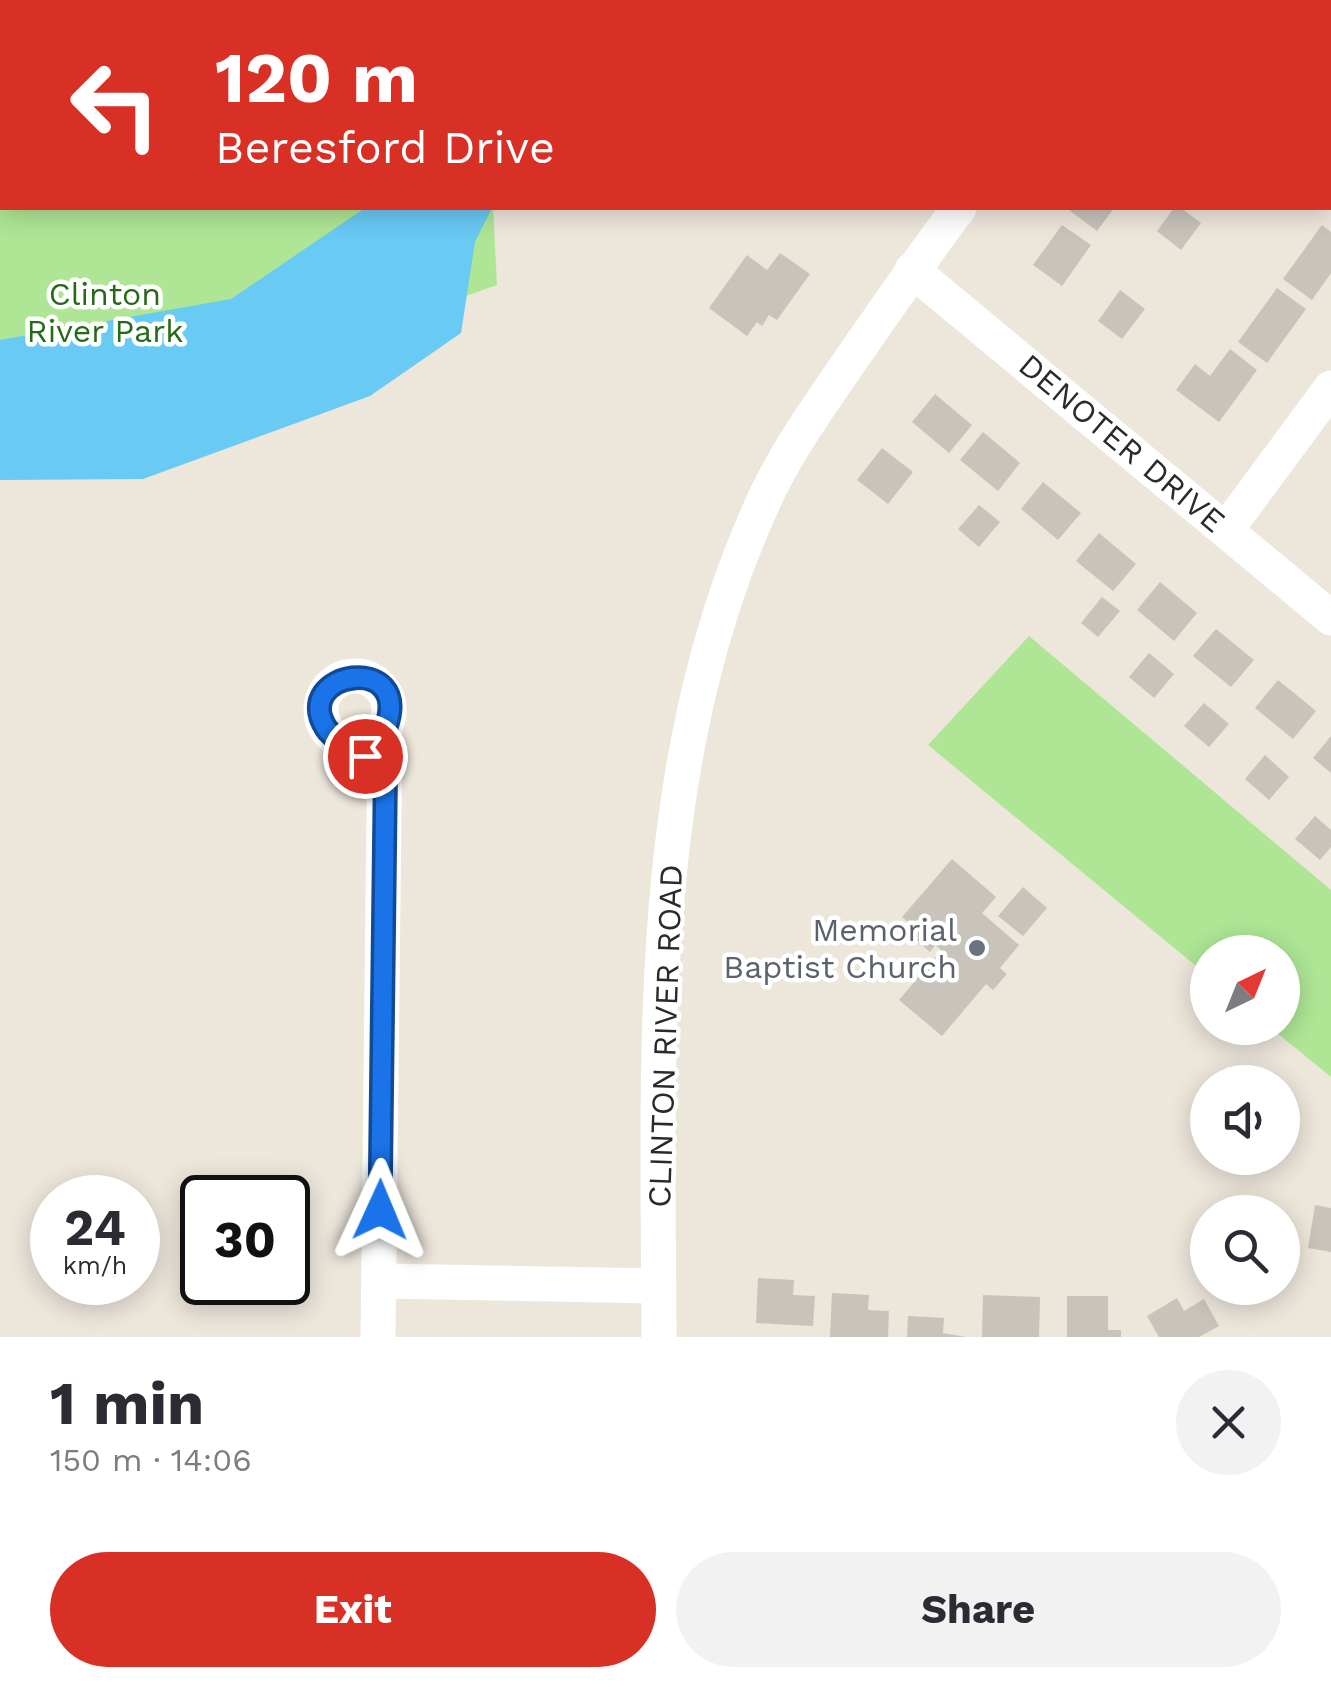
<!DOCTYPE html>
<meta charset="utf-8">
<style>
:root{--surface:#fff;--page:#f2f2f3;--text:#2b2b33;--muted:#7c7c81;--accent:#d93025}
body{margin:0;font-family:"Work Sans",sans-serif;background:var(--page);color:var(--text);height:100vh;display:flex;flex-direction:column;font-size:38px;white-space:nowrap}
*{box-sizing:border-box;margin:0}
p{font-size:32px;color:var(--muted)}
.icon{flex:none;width:55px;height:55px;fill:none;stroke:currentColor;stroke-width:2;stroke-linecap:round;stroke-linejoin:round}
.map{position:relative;height:1337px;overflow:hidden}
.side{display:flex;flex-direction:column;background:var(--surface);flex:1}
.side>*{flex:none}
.guide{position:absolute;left:0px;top:0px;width:1332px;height:210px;box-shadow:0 5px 25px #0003;background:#d93025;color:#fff;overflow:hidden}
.needle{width:65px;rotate:43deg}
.tools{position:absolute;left:1190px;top:935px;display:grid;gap:20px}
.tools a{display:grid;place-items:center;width:110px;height:110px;border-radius:50%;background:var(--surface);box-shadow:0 5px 25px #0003;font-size:50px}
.speed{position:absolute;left:30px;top:1175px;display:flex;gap:20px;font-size:50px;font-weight:700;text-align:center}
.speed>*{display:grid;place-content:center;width:130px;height:130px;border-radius:50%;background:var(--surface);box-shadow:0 5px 25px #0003;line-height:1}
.speed small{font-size:25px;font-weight:400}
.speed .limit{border:5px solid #111;border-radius:15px;background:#fff;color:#111}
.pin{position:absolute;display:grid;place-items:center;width:85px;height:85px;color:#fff;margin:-42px;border:5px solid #fff;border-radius:50%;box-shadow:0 2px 10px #0007}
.me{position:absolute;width:110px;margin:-55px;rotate:1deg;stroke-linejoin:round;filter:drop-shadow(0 0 8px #0008)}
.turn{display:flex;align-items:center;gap:35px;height:210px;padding:0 50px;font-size:45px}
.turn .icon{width:130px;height:130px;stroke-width:2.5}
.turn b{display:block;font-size:70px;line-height:85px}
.round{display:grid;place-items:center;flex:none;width:105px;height:105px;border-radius:52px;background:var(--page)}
.head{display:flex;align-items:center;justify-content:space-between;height:170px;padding:0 50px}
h1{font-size:60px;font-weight:700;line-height:75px}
.action{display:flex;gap:20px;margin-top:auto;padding:20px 50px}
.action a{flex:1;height:115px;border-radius:60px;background:var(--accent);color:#fff;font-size:40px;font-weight:700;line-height:115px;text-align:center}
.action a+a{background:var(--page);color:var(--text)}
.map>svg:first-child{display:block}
.green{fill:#aee695}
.water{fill:#69caf4}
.building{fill:#c8c3bb}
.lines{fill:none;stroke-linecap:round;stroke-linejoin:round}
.minor{stroke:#fff;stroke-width:35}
.route-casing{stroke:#114b97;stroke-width:25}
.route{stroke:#1a73e8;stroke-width:18}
.worship-dot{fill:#6b7280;stroke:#fff;stroke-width:4}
.labels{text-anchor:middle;stroke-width:9;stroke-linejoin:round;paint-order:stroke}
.park-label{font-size:32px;fill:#256a17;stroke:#fff}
.street-label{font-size:32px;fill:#2a2a2a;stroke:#fff}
.worship-label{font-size:32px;fill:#5b616d;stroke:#fff;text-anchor:end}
</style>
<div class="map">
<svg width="1331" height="1337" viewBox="0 0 1331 1337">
<rect width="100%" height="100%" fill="#ede6db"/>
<g class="green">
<polygon points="0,0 265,2 2,2 2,208 493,208 497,285 0,461"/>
<polygon points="1029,636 1331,890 1331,1077 1271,1028 1282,1028 1282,952 1208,952 1207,975 928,745"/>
</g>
<polygon class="water" points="365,208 492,208 475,242 461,333 370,396 143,479 0,480 0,340 231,299"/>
<g class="building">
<polygon points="1070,208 1114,208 1097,231 1069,210"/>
<polygon points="1174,208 1181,208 1201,223 1181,250 1157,231"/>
<polygon points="1062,225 1091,245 1062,286 1033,265"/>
<polygon points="1322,225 1331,232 1331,273 1312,300 1283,279"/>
<polygon points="780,253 810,274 777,320 769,315 762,326 757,322 747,336 709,308 747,255 767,270"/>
<polygon points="1277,288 1306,309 1267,363 1238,342"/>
<polygon points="1120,290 1145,309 1122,339 1098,321"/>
<polygon points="1230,349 1257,370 1219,422 1176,390 1195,364 1210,376"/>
<polygon points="935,394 972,425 949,453 912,422"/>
<polygon points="983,432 1020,463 998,491 960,460"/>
<polygon points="882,448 913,472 888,504 857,480"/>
<polygon points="1043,482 1081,513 1058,540 1021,509"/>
<polygon points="979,505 1000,522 979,547 958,529"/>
<polygon points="1099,533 1136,564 1113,591 1076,561"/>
<polygon points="1160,582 1197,613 1174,641 1137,610"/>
<polygon points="1102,597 1120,611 1098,637 1081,623"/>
<polygon points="1216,629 1254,660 1231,687 1193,656"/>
<polygon points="1149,653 1174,674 1154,698 1129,677"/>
<polygon points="1278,680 1316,711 1293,739 1255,708"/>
<polygon points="1204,703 1229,724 1209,747 1184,726"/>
<polygon points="1331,736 1331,773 1313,758"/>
<polygon points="1265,755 1289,777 1269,800 1245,779"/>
<polygon points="1315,816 1331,830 1331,847 1320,860 1295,839"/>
<polygon points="952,859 996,897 982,913 1019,945 1000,968 1007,974 993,990 986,984 942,1036 899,1000 941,950 935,945 930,952 909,934 915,928 902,917"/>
<polygon points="1023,887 1047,908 1023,936 998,916"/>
<polygon points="1315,1205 1331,1208 1331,1252 1308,1248"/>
<polygon points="758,1278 794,1280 793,1295 815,1296 813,1326 756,1323"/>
<polygon points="832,1293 869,1295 868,1310 889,1311 888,1337 830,1337"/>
<polygon points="983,1295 1040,1297 1039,1337 982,1337"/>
<polygon points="1067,1296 1108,1296 1108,1330 1121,1330 1121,1337 1067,1337"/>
<polygon points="1177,1298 1184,1311 1204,1299 1219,1326 1199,1337 1159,1337 1147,1316"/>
<polygon points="908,1316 944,1318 943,1333 966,1337 907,1337"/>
</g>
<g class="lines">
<g class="minor">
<polyline points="1088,0 1091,2"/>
<polyline points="912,270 1331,618"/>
<polyline points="1226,530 1331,388"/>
<circle cx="355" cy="710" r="34"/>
<polyline points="380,1281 659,1286"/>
<polyline points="378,1337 385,727"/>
<path d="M659,1337C658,1054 643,760 766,496C786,453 814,414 841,374C880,318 918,262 959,208"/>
</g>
</g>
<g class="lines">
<g class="route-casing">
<path id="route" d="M365,756C353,748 334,740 326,728C290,672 413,651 386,727L380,1210"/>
</g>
<use href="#route" class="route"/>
</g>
<circle class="worship-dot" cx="977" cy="948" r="10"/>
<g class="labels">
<g class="park-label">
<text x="105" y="305">Clinton<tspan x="105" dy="37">River Park</tspan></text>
</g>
<g class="street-label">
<text transform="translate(1122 443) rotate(40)" y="11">DENOTER DRIVE</text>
<text transform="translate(665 1036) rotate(-88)" y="11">CLINTON RIVER ROAD</text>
</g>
<g class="worship-label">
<text x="957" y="941">Memorial<tspan x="957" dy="37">Baptist Church</tspan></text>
</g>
</g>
</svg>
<div class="tools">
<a><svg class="needle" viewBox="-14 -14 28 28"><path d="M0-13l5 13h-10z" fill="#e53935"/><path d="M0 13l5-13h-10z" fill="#7c7c81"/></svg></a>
<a><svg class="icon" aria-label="sound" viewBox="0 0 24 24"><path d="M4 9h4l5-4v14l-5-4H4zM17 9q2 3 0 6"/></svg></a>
<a><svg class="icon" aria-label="search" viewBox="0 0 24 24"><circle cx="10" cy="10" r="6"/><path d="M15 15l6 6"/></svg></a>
</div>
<div class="speed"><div>24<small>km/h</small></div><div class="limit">30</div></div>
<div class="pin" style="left:365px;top:756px;background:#d93025"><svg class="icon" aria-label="arrive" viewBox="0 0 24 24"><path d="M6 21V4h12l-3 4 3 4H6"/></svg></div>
<svg class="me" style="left:380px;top:1210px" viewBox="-20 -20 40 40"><path d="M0-17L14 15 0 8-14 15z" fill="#1a73e8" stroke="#fff" stroke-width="4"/></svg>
<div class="guide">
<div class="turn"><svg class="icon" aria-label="left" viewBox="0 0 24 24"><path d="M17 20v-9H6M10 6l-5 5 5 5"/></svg><div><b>120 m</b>Beresford Drive</div></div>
</div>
</div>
<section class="side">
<div class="head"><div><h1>1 min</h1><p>150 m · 14:06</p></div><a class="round"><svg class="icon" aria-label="close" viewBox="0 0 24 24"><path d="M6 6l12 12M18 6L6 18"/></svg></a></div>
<div class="action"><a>Exit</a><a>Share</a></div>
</section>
